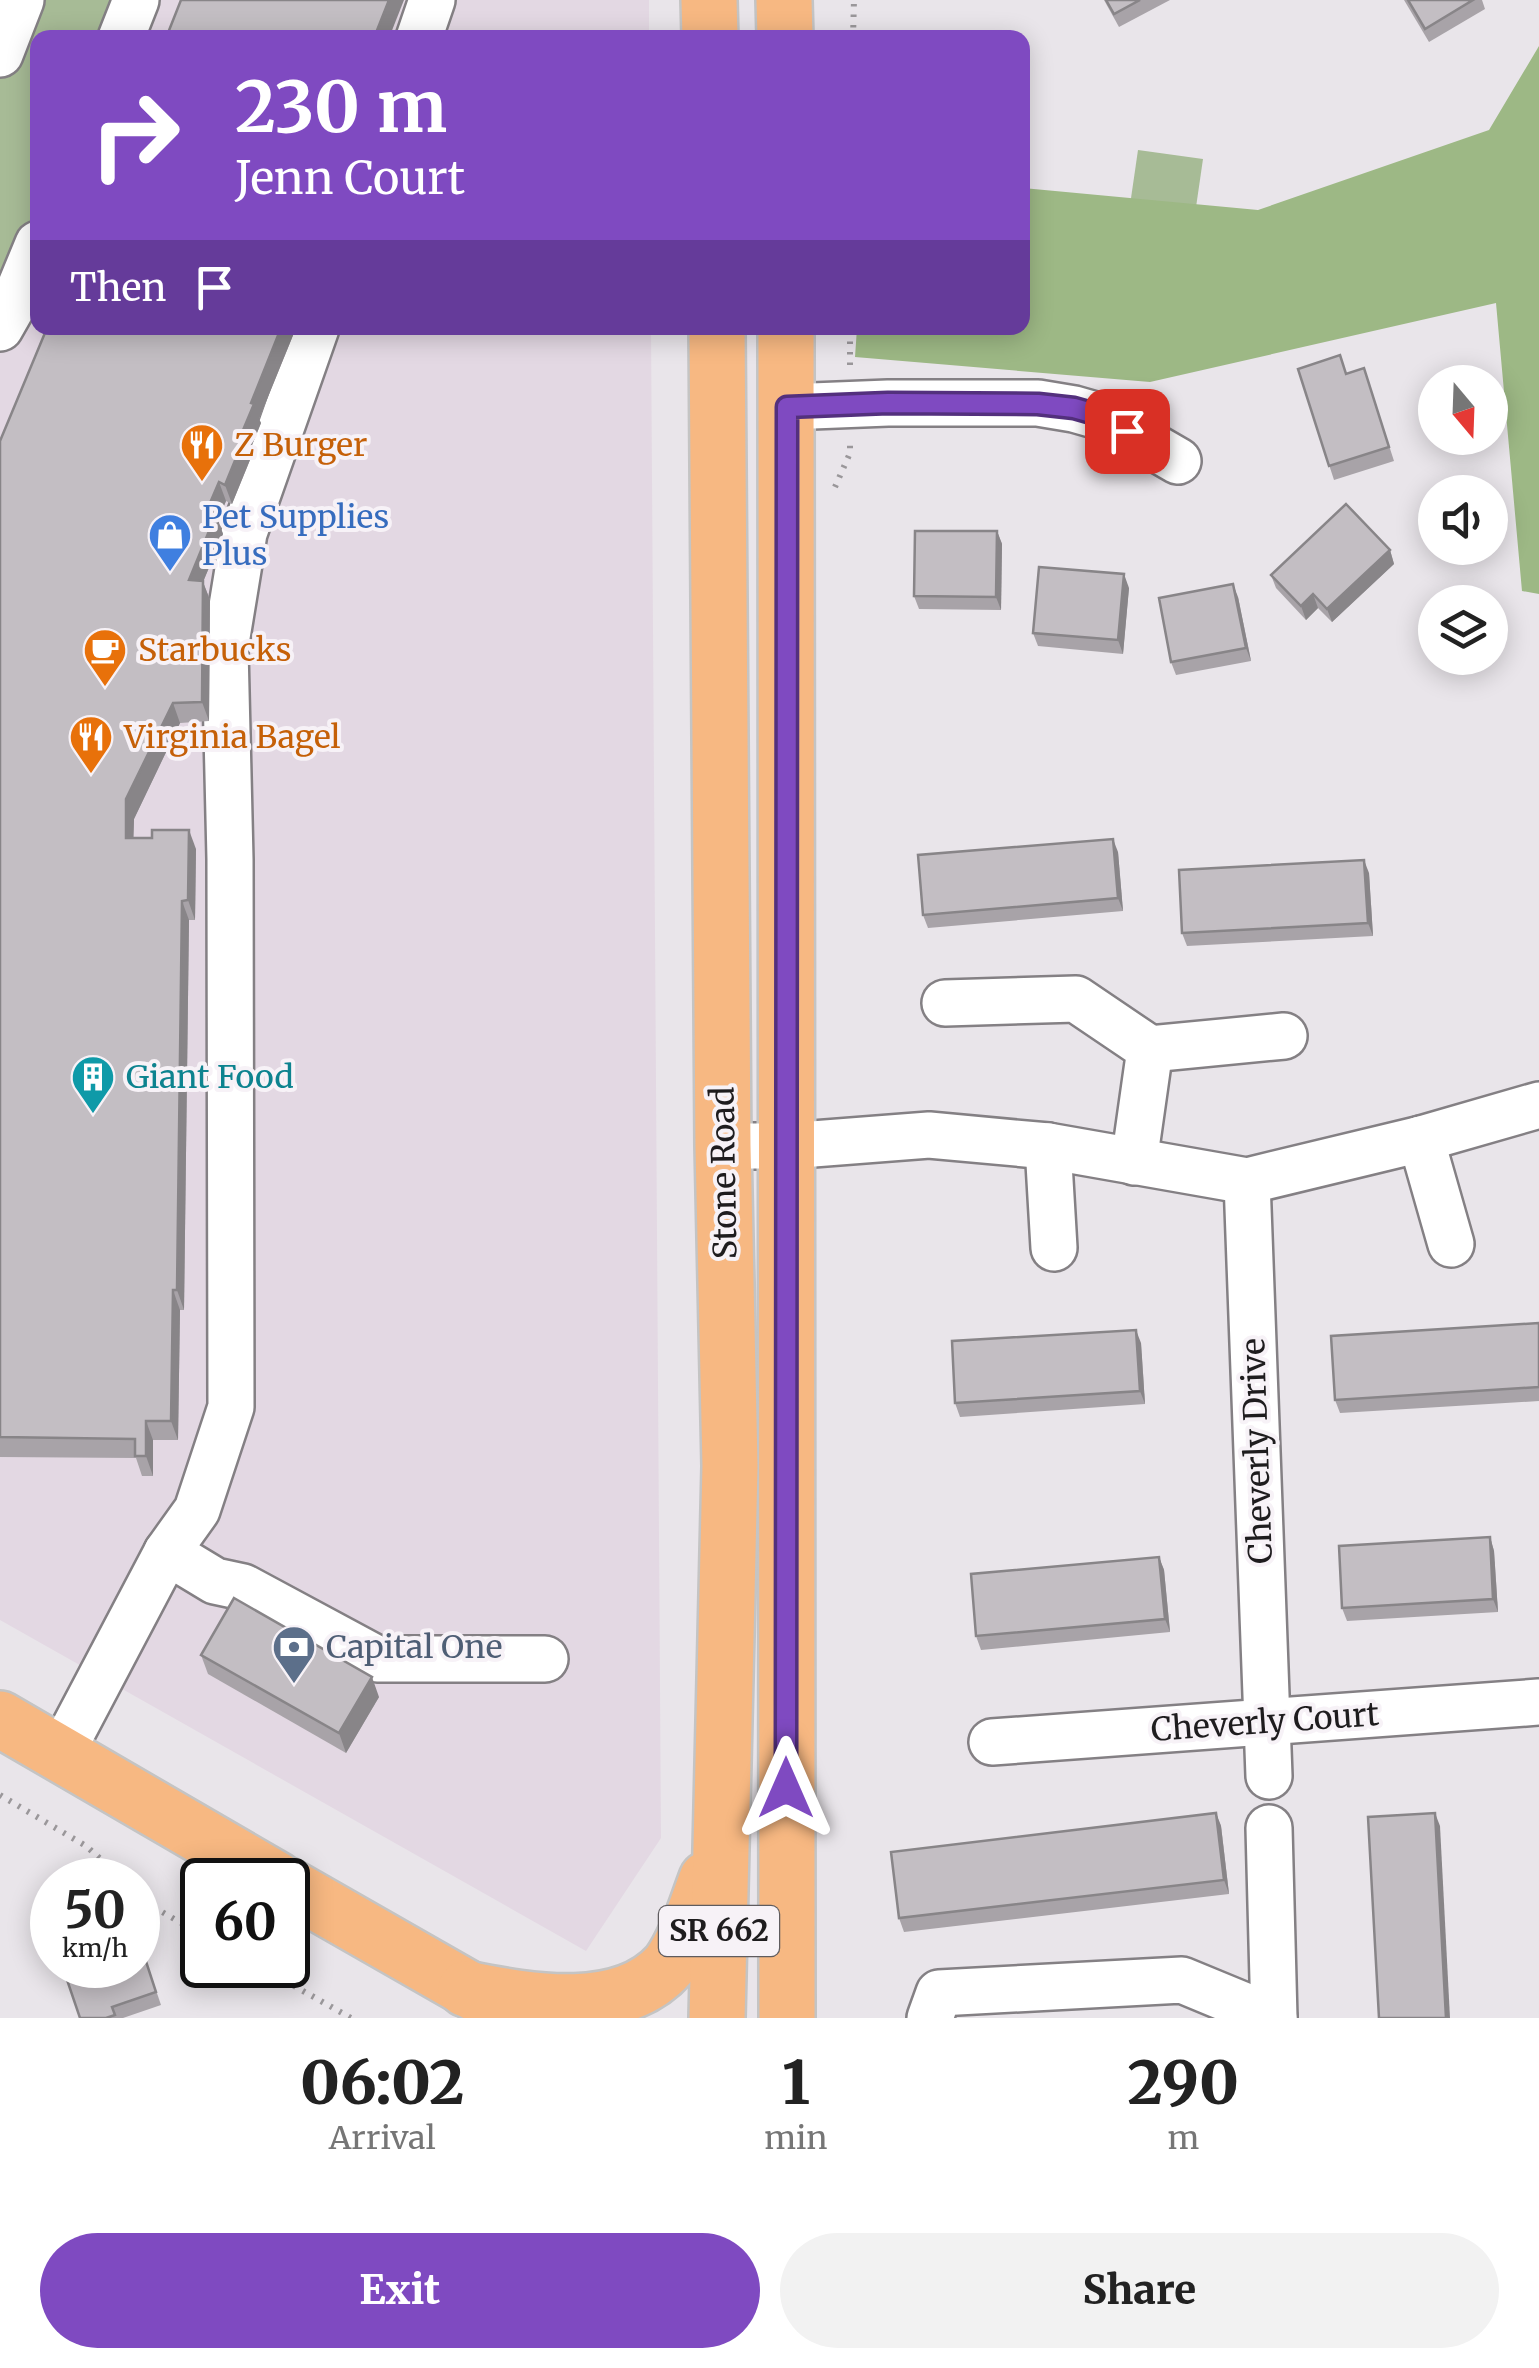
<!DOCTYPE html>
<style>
:root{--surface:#fff;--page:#f2f2f2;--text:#222;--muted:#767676;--accent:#7f4ac1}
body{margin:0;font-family:Merriweather,serif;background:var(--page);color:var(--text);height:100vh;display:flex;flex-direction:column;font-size:38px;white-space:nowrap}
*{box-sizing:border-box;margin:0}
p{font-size:32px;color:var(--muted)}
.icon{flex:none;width:55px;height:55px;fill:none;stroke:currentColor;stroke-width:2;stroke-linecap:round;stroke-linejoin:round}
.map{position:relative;height:2018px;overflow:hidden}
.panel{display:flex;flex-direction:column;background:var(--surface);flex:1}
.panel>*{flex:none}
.banner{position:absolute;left:30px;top:30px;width:1000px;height:305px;border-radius:20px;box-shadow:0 5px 25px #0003;background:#7f4ac1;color:#fff;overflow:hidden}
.needle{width:65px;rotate:161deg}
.tools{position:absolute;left:1418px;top:365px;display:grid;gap:20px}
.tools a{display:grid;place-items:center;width:90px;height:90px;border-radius:50%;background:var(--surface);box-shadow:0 5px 25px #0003;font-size:50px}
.speed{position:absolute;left:30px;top:1858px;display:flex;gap:20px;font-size:50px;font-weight:700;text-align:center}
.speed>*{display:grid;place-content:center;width:130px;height:130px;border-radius:50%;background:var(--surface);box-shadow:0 5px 25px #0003;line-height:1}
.speed small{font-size:25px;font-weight:400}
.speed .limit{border:5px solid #111;border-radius:15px;background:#fff;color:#111}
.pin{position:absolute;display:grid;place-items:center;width:85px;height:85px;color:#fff;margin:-42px;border-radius:20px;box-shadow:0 5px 15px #0006}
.me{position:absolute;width:110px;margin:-55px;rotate:0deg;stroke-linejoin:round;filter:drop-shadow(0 0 8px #0008)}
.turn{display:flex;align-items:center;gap:35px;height:210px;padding:0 40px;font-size:45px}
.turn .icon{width:130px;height:130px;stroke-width:2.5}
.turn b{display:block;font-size:70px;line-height:85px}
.then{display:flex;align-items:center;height:95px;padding:0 40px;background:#0003;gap:20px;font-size:38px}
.eta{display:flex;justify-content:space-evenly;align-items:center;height:170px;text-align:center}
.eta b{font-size:60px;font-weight:800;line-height:70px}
.action{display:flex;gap:20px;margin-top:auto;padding:20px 40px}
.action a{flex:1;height:115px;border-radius:60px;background:var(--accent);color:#fff;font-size:40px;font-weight:800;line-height:115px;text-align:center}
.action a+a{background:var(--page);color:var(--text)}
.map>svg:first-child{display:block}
.built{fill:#e3d8e3}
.green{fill:#a7bb96}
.forest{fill:#9db885}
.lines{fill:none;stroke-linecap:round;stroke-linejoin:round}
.minor-casing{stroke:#848084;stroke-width:50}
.major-casing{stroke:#c4c4c4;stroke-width:60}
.path{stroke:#9a979a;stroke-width:6;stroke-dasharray:2.5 8;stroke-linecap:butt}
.minor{stroke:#fff;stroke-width:45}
.major{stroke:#f7b882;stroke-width:55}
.wall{fill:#a8a3a8}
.shaded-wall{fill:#888588}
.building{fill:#c3bec3;stroke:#888588;stroke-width:2.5}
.route-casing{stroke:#53307d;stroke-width:25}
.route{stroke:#7f4ac1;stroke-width:18}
.labels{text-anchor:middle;stroke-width:8;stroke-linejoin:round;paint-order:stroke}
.shield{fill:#f7f2f7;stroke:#5f5c5f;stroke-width:2.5}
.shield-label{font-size:30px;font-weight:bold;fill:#1e1c1e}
.food-label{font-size:32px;fill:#c56008;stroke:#f7f2f7;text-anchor:start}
.shop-label{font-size:32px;fill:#366cbe;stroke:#f7f2f7;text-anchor:start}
.culture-label{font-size:32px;fill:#0d838f;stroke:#f7f2f7;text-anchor:start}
.street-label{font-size:32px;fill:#1e1c1e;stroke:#f7f2f7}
.service-label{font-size:32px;fill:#4e5e75;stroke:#f7f2f7;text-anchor:start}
</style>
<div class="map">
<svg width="1539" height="2018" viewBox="0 0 1539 2018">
<rect width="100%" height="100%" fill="#e9e5ea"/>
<g class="built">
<polygon points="127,0 649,0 649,37 111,38"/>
<polygon points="37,207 38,328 651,328 661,1838 586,1951 0,1620 0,294"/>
</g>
<g class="green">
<polygon points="0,0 127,0 111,37 38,38 37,207 0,294"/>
<polygon points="1138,150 1203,159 1194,221 1129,212"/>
</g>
<polygon class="forest" points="1539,46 1539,594 1522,591 1496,303 1150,382 855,357 857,328 1022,328 1023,188 1258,210 1489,130"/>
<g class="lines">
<g class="minor-casing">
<g id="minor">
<polyline points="121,38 136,0"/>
<polyline points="419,38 432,0"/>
<polyline points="0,54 21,0"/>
<polyline points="0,328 12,307 38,244"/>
<polyline points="787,407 888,403 1038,403 1074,409 1102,417 1178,461"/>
<polyline points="945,1003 1076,999 1150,1049 1134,1162"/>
<polyline points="1150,1049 1284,1036"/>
<polyline points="1421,1139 1451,1244"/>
<polyline points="723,1146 787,1146 929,1135 1048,1146 1247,1181 1421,1139 1539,1105"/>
<polyline points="1048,1146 1054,1248"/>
<polyline points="1247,1181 1269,1776"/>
<polyline points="167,1552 215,1581 243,1587 377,1659 545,1659"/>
<polyline points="992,1742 1539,1702"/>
<polyline points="60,1755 167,1552 197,1510 231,1407 230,859 225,649 244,533 316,328"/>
<polyline points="1269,1828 1274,2018"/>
<polyline points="930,2018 939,1993 1182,1980 1274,2018"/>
</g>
</g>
<g class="major-casing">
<g id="major">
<polyline points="709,0 710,38"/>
<polyline points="784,0 785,38"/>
<polyline points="786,328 787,2018"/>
<polyline points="0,1719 277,1880"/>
<polyline points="288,1886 498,2006"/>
<path d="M466,1989C531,2002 622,2018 669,1965C687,1940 696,1908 707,1879"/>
<polyline points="717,2018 730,1466 723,1146 717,328"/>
</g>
</g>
<g class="path">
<polyline points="853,38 854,0"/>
<polyline points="850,365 850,328"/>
<polyline points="835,487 850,453 850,443"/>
<polyline points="0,1795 86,1846 124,1880"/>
<polyline points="138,1893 150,1905 202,1935"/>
<polyline points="257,1965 351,2018"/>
</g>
<use href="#minor" class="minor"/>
<use href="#major" class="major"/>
</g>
<g class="wall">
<polygon points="1104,0 1170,0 1119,27"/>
<polygon points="1404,0 1482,0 1485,9 1429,42"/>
<polygon points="47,328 296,328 259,419 261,423 250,450 252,455 232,504 226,501 218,520 223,534 203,582 210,600 209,721 180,723 134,819 133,838 196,849 195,920 189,920 184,1310 180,1310 178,1440 153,1440 153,1476 142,1476 136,1458 0,1457 0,441"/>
<polygon points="1364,368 1394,461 1334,480 1298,369 1347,373"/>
<polygon points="997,531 1002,544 1001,610 919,609 914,596"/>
<polygon points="1390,550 1394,564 1332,622 1318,608 1306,620 1276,588 1271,575"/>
<polygon points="1129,588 1123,654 1038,646 1033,633"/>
<polygon points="1238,597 1251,661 1176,675 1171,662"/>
<polygon points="1118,852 1123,911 928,928 923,915"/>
<polygon points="1369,873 1373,936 1187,946 1182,933"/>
<polygon points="1539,1323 1539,1401 1340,1413 1335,1400"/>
<polygon points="1141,1343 1145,1404 960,1417 955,1403"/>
<polygon points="1490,1537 1494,1551 1498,1612 1347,1621 1342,1608"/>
<polygon points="1159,1557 1164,1570 1170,1632 981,1650 976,1636"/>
<polygon points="201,1655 379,1697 346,1753 208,1674"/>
<polygon points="1216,1813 1221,1826 1229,1894 904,1932 899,1918"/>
<polygon points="140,1943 161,2005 123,2018 80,2018"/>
</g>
<g class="shaded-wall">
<polygon points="389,0 404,0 389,38 374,38"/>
<polygon points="281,328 296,328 259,419 261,423 250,450 252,455 232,504 225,485 251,403"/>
<polygon points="219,482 226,501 218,520 223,534 203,582 210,600 209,721 202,702 189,580 207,510"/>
<polygon points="997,531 1002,544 1001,610 996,597"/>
<polygon points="1390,550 1394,564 1332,622 1327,609"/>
<polygon points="1124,574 1129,588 1123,654 1118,640"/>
<polygon points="1233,584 1238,597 1251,661 1246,648"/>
<polygon points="1313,594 1318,608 1306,620 1301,606"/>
<polygon points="173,703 180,723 134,819 133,858 126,838 126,799"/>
<polygon points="189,830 196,849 195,920 188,900"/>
<polygon points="1113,839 1118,852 1123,911 1118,898"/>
<polygon points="1364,860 1369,873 1373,936 1368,923"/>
<polygon points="182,901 189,920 184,1310 177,1290"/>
<polygon points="173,1290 180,1310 178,1440 171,1421"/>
<polygon points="1136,1330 1141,1343 1145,1404 1140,1391"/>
<polygon points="146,1421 153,1440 153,1476 146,1456"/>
<polygon points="1490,1537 1494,1551 1498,1612 1493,1599"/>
<polygon points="1159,1557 1164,1570 1170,1632 1165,1619"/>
<polygon points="372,1677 379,1697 346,1753 339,1733"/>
<polygon points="1216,1813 1221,1826 1229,1894 1224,1880"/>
<polygon points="1435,1813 1440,1826 1450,2018 1446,2018"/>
</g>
<g class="building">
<polygon points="181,0 389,0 374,38 166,38"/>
<polygon points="1106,0 1140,0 1114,14"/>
<polygon points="1408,0 1473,0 1425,29"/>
<polygon points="47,328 281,328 251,403 254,404 241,435 245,436 225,485 219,482 207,510 216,514 189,580 203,581 202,702 173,703 126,799 126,838 152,838 152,830 189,830 188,900 182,901 177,1290 173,1290 171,1421 146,1421 146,1456 135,1456 135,1439 0,1437 0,441"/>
<polygon points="1340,355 1346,374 1364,368 1389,447 1329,466 1298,369"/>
<polygon points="1346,504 1390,550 1327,609 1313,594 1301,606 1271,575"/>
<polygon points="915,531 997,531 996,597 914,596"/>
<polygon points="1039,567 1124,574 1118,640 1033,633"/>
<polygon points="1233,584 1246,648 1171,662 1159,598"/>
<polygon points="1113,839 1118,898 923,915 918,855"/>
<polygon points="1364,860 1368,923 1182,933 1179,870"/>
<polygon points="1539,1323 1539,1387 1335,1400 1331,1336"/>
<polygon points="1136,1330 1140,1391 955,1403 952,1341"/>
<polygon points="1490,1537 1493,1599 1342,1608 1339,1546"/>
<polygon points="1159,1557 1165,1619 976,1636 971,1574"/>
<polygon points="234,1598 372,1677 339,1733 201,1655"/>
<polygon points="1216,1813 1224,1880 899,1918 891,1852"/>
<polygon points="1435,1813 1446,2018 1379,2018 1368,1817"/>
<polygon points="138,1943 140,1943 156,1992 112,2007 115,2015 106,2018 80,2018 63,1968 73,1965 138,1965"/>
</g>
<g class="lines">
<g class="route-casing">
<polyline id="route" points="786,1788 787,407 888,403 1038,404 1074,408 1102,416 1127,431"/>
</g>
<use href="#route" class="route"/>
</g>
<defs>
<g id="restaurant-pin" transform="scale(2.25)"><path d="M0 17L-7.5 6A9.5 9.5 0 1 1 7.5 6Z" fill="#e8710a" stroke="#f7f2f7"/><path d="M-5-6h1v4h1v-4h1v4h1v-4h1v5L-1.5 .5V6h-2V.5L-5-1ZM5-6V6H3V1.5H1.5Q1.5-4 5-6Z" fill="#fff"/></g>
<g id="shop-pin" transform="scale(2.25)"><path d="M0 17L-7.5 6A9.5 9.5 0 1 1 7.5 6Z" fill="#3f7fe0" stroke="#f7f2f7"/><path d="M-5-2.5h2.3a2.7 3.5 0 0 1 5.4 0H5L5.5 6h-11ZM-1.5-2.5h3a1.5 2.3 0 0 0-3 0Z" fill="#fff"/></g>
<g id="cafe-pin" transform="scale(2.25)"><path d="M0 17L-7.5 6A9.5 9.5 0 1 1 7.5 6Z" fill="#e8710a" stroke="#f7f2f7"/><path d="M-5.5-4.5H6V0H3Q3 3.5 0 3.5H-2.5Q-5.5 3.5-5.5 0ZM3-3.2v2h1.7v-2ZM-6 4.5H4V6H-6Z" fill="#fff"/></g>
<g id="building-pin" transform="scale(2.25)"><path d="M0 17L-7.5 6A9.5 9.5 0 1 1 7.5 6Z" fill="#0f9aa8" stroke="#f7f2f7"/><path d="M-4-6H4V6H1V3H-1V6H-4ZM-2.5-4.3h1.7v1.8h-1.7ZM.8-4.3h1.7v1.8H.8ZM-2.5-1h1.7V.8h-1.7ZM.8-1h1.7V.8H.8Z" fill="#fff"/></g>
<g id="bank-pin" transform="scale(2.25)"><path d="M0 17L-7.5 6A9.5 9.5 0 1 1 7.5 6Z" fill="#5c6f8a" stroke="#f7f2f7"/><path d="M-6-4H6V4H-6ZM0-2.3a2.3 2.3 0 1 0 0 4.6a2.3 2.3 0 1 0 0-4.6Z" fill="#fff"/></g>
</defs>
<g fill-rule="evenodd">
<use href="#restaurant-pin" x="202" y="445"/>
<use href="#shop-pin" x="170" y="535"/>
<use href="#cafe-pin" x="105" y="650"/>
<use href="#restaurant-pin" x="91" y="737"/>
<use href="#building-pin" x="93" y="1077"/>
<use href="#bank-pin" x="294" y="1647"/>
</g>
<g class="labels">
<rect class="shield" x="659" y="1906" width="120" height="50" rx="8"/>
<g class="shield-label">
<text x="719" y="1941">SR 662</text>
</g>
<g class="food-label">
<text x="234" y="456">Z Burger</text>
<text x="138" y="661">Starbucks</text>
<text x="124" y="748">Virginia Bagel</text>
</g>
<g class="shop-label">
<text x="202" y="528">Pet Supplies<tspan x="202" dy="37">Plus</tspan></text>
</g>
<g class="culture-label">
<text x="126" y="1088">Giant Food</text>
</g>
<g class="street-label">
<text transform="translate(724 1173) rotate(-91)" y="11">Stone Road</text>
<text transform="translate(1257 1451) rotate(-92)" y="11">Cheverly Drive</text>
<text transform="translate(1265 1722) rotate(-4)" y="11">Cheverly Court</text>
</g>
<g class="service-label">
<text x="326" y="1658">Capital One</text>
</g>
</g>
</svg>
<div class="tools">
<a><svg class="needle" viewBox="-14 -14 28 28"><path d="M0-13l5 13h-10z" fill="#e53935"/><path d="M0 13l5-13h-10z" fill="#767676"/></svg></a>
<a><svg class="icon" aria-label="sound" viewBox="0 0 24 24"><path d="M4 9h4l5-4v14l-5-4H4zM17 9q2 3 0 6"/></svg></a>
<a><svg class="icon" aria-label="layers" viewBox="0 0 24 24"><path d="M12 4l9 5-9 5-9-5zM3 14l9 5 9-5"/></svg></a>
</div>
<div class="speed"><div>50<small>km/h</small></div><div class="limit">60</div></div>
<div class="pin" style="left:1127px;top:431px;background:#d93025"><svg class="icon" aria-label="arrive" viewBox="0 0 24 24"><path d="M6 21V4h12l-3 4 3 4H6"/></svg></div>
<svg class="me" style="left:786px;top:1788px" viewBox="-20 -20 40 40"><path d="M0-17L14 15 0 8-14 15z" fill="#7f4ac1" stroke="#fff" stroke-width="4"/></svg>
<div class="banner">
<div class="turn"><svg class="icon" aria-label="right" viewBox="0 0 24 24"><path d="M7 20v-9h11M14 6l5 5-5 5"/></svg><div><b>230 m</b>Jenn Court</div></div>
<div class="then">Then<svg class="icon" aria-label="arrive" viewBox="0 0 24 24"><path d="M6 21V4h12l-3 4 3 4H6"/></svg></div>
</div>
</div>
<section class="panel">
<div class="eta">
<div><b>06:02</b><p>Arrival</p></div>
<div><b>1</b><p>min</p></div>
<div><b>290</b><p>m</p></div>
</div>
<div class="action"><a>Exit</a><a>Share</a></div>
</section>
